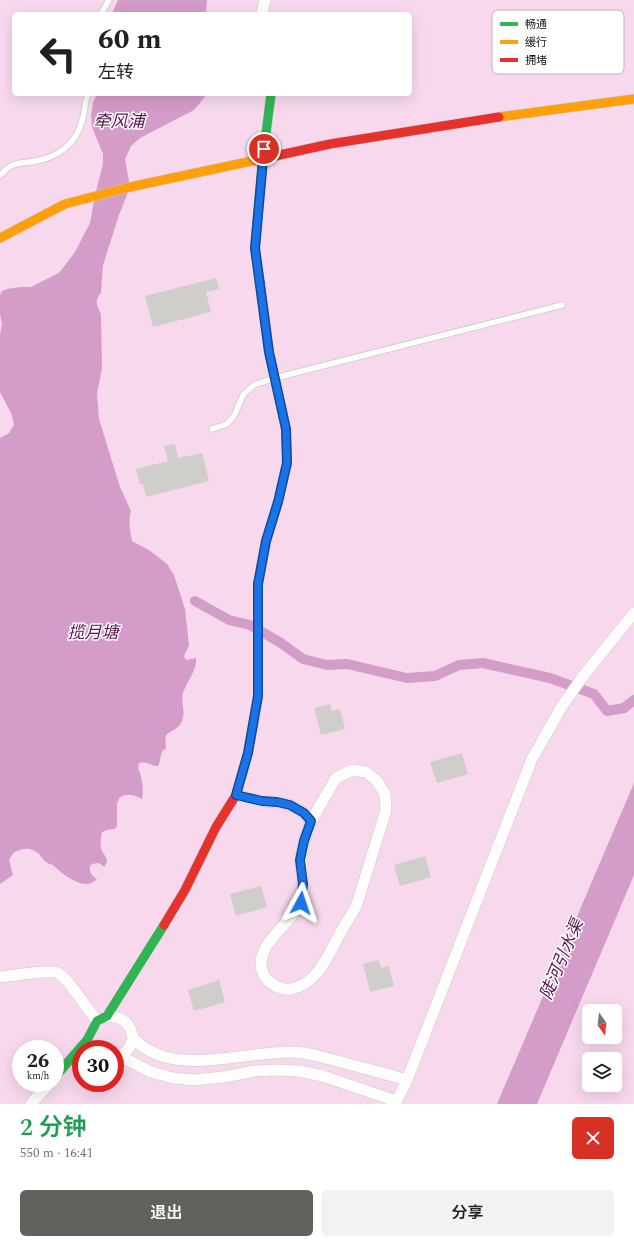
<!DOCTYPE html>
<html lang="zh">
<meta charset="utf-8">
<style>
:root{--surface:#fff;--page:#f2f2f2;--text:#202124;--muted:#757577;--accent:#62615c}
body{margin:0;font-family:Spectral,"Noto Sans SC",serif;background:var(--page);color:var(--text);height:100vh;display:flex;flex-direction:column;font-size:15px;white-space:nowrap}
*{box-sizing:border-box;margin:0}
p{font-size:13px;color:var(--muted)}
.icon{flex:none;width:22px;height:22px;fill:none;stroke:currentColor;stroke-width:2;stroke-linecap:round;stroke-linejoin:round}
.map{position:relative;height:1104px;overflow:hidden}
.details{display:flex;flex-direction:column;background:var(--surface);flex:1}
.details>*{flex:none}
.guide{position:absolute;left:12px;top:12px;width:400px;height:84px;border-radius:6px;box-shadow:0 4px 16px #0002;background:#fff;color:var(--text);overflow:hidden}
.needle{width:26px;rotate:166deg}
.fabs{position:absolute;left:582px;top:1004px;display:grid;gap:8px}
.fabs a{display:grid;place-items:center;width:40px;height:40px;border-radius:6px;background:var(--surface);box-shadow:0 4px 16px #0002;font-size:20px}
.speed{position:absolute;left:12px;top:1040px;display:flex;gap:8px;font-size:20px;font-weight:700;text-align:center}
.speed>*{display:grid;place-content:center;width:52px;height:52px;border-radius:50%;background:var(--surface);box-shadow:0 4px 16px #0002;line-height:1}
.speed small{font-size:10px;font-weight:400}
.speed .limit{border:6px solid #d22;background:#fff;color:#111}
.pin{position:absolute;display:grid;place-items:center;width:34px;height:34px;color:#fff;margin:-17px;border:2px solid #fff;border-radius:50%;box-shadow:0 1px 4px #0007}
.me{position:absolute;width:44px;margin:-22px;rotate:5deg;stroke-linejoin:round;filter:drop-shadow(0 0 3px #0008)}
.turn{display:flex;align-items:center;gap:14px;height:84px;padding:0 20px;font-size:18px}
.turn .icon{width:52px;height:52px;stroke-width:2.5}
.turn b{display:block;font-size:28px;line-height:34px}
.round{display:grid;place-items:center;flex:none;width:42px;height:42px;border-radius:6px;background:var(--page)}
.head{display:flex;align-items:center;justify-content:space-between;height:68px;padding:0 20px}
h1{font-size:24px;font-weight:600;line-height:30px;color:#1e9e55}
.button{display:flex;gap:8px;margin-top:auto;padding:8px 20px}
.button a{flex:1;height:46px;border-radius:6px;background:var(--accent);color:#fff;font-size:16px;font-weight:600;line-height:46px;text-align:center}
.button a+a{background:var(--page);color:var(--text)}
.map>svg:first-child{display:block}
.green{fill:#f7d8ed;fill-rule:evenodd}
.water{fill:#d49cc8}
.lines{fill:none;stroke-linecap:round;stroke-linejoin:round}
.canal{stroke:#d49cc8;stroke-width:10}
.building{fill:#cfceca}
.lane-casing{stroke:#cccac6;stroke-width:7}
.street-casing{stroke:#cccac6;stroke-width:12}
.fast-casing{stroke:#cccac6;stroke-width:10}
.slow-casing{stroke:#cccac6;stroke-width:10}
.jam-casing{stroke:#cccac6;stroke-width:10}
.lane{stroke:#fdfdfc;stroke-width:5.5}
.street{stroke:#fdfdfc;stroke-width:11}
.fast{stroke:#30b455;stroke-width:9}
.slow{stroke:#ff9f0a;stroke-width:9}
.jam{stroke:#e5322d;stroke-width:9}
.slow-bridge-casing{stroke:#cccac6;stroke-width:10;stroke-linecap:butt}
.slow-bridge{stroke:#ff9f0a;stroke-width:9}
.route-casing{stroke:#114b97;stroke-width:10}
.route{stroke:#1a73e8;stroke-width:7}
.labels{text-anchor:middle;stroke-width:3;stroke-linejoin:round;paint-order:stroke}
.water-label{font-size:17px;font-style:italic;fill:#5a1151;stroke:#fff}
.key{fill:#fff;stroke:#b9b8b7;stroke-width:1}
.key-label{font-size:11px;fill:#151410}
</style>
<div class="map">
<svg width="634" height="1104" viewBox="0 0 634 1104">
<rect width="100%" height="100%" fill="#f2f0ea"/>
<path class="green" d="M0,0H634V1104H0ZM14,14H410V94H14ZM589,1011H615V1037H589ZM21,1049H55V1083H21ZM81,1049H115V1083H81ZM589,1059H615V1085H589Z"/>
<g class="water">
<polygon points="118,0 207,0 206,14 112,14"/>
<path d="M97,94H207L194,110L140,138L131,146L125,159L130,187L119,215L103,265L101,293C94,300 97,306 101,314L102,368L97,394L99,419L120,487L131,511C128,521 130,530 132,541L149,550L167,564L174,575L185,609L189,645L184,656L186,660L196,658C197,671 187,681 183,693C180,702 187,712 181,723C177,730 167,732 166,736C165,740 166,745 166,749L163,750C160,755 161,760 158,766C149,766 149,761 139,763L138,768C142,776 144,790 142,799C134,795 128,793 120,797L117,803V826L115,829L107,830L102,832C101,839 99,846 103,853C105,856 107,858 107,862L104,867L99,863L92,864L90,866C89,872 92,876 97,879C85,893 63,874 54,866C52,864 48,864 46,862C41,858 40,852 32,850C27,847 20,850 14,852L9,860L13,875L0,884V438L9,433L14,425L12,415L0,392V335L2,324L0,314V295L2,291L7,289L20,287H31L59,273L75,252L90,223L95,195L103,164V154L92,127L91,116L93,103Z"/>
<polygon points="634,783 634,875 537,1104 497,1104"/>
</g>
<g class="lines">
<polyline class="canal" points="195,601 229,620 250,625 281,643 303,659 327,665 347,664 407,678 435,676 459,665 483,663 550,678 594,694 607,711 624,708 634,700"/>
</g>
<g class="building">
<polygon points="216,278 219,289 206,292 211,312 153,327 145,296"/>
<polygon points="175,444 178,458 202,453 209,481 146,497 143,484 140,484 136,469 168,461 164,446"/>
<polygon points="330,704 332,711 340,709 345,729 321,735 314,708"/>
<polygon points="462,753 468,774 437,783 430,762"/>
<polygon points="425,856 431,877 400,886 394,865"/>
<polygon points="261,886 267,907 236,916 230,894"/>
<polygon points="379,960 381,968 389,966 394,986 370,992 363,964"/>
<polygon points="219,980 225,1002 194,1011 188,990"/>
</g>
<g class="lines">
<g class="lane-casing">
<g id="lane">
<polyline points="101,14 109,0"/>
<path d="M0,175C3,173 6,169 9,167C17,162 27,163 36,161C57,157 75,145 81,124C85,114 84,104 88,94"/>
<polyline points="212,429 227,424 234,416 243,395 254,385 275,378 562,305"/>
</g>
</g>
<g class="street-casing">
<g id="street">
<polyline points="262,14 265,0"/>
<path d="M236,795L262,801L277,802L290,805L304,813L311,821C307,833 302,846 301,859C300,872 307,891 300,904C290,924 261,941 261,963C261,973 265,980 274,985C278,988 286,990 291,989C319,984 329,952 342,930C347,921 353,913 357,904L386,810L385,794L377,781L366,772L352,770L336,778L311,821"/>
<path d="M0,977C11,976 51,969 58,973C66,976 90,1012 97,1021"/>
<path d="M107,1016C118,1017 126,1019 131,1030C132,1033 132,1036 134,1039C142,1047 154,1054 165,1057C203,1067 252,1052 292,1052C307,1052 322,1057 337,1061C360,1067 384,1073 407,1080"/>
<polyline points="115,1056 120,1056 151,1072 173,1078 194,1080 224,1077 254,1071 274,1070 299,1071 323,1076 396,1101"/>
<path d="M120,1056C128,1051 131,1047 133,1037"/>
<polyline points="31,1104 50,1083"/>
<polyline points="395,1104 407,1080 532,759 562,706 584,675 634,613"/>
</g>
</g>
<g class="fast-casing">
<g id="fast">
<polyline points="264,149 271,94"/>
<polyline points="260,282 255,248 262,168"/>
<polyline points="55,1077 87,1040 97,1021 107,1016 164,925"/>
</g>
</g>
<g class="slow-casing">
<g id="slow">
<polyline points="499,117 634,99"/>
<polyline points="0,238 65,204 130,187 257,160"/>
<polyline points="254,718 258,696 258,584 266,541 278,502 287,463 287,458"/>
</g>
</g>
<g class="jam-casing">
<g id="jam">
<polyline points="257,160 330,144 499,117"/>
<polyline points="260,282 269,352 286,429 287,458"/>
<polyline points="164,925 185,890 216,827 236,795 248,753 254,718"/>
</g>
</g>
<use href="#lane" class="lane"/>
<use href="#street" class="street"/>
<use href="#fast" class="fast"/>
<use href="#slow" class="slow"/>
<use href="#jam" class="jam"/>
<g class="slow-bridge-casing">
<polyline id="slow-bridge" points="262,168 264,149"/>
</g>
<use href="#slow-bridge" class="slow-bridge"/>
</g>
<g class="lines">
<g class="route-casing">
<polyline id="route" points="264,149 255,248 269,352 286,429 287,463 278,502 266,541 258,584 258,696 248,753 236,795 262,801 277,802 290,805 304,813 311,821 304,841 300,860 303,884 301,903"/>
</g>
<use href="#route" class="route"/>
</g>
<g class="labels">
<g class="water-label">
<text x="119" y="127">牵风浦</text>
<text x="93" y="638">揽月塘</text>
<text transform="translate(561 959) rotate(-67)" y="6">陡河引水渠</text>
</g>
</g>
<rect x="492" y="10" width="132" height="64" rx="6" class="key"/>
<rect x="500" y="22" width="18" height="4" fill="#30b455"/>
<rect x="500" y="40" width="18" height="4" fill="#ff9f0a"/>
<rect x="500" y="58" width="18" height="4" fill="#e5322d"/>
<g class="key-label">
<text x="525" y="28">畅通</text>
<text x="525" y="46">缓行</text>
<text x="525" y="64">拥堵</text>
</g>
</svg>
<div class="fabs">
<a><svg class="needle" viewBox="-14 -14 28 28"><path d="M0-13l5 13h-10z" fill="#e53935"/><path d="M0 13l5-13h-10z" fill="#757577"/></svg></a>
<a><svg class="icon" aria-label="layers" viewBox="0 0 24 24"><path d="M12 4l9 5-9 5-9-5zM3 14l9 5 9-5"/></svg></a>
</div>
<div class="speed"><div>26<small>km/h</small></div><div class="limit">30</div></div>
<div class="pin" style="left:264px;top:149px;background:#d93025"><svg class="icon" aria-label="arrive" viewBox="0 0 24 24"><path d="M6 21V4h12l-3 4 3 4H6"/></svg></div>
<svg class="me" style="left:301px;top:903px" viewBox="-20 -20 40 40"><path d="M0-17L14 15 0 8-14 15z" fill="#1a73e8" stroke="#fff" stroke-width="4"/></svg>
<div class="guide">
<div class="turn"><svg class="icon" aria-label="left" viewBox="0 0 24 24"><path d="M17 20v-9H6M10 6l-5 5 5 5"/></svg><div><b>60 m</b>左转</div></div>
</div>
</div>
<section class="details">
<div class="head"><div><h1>2 分钟</h1><p>550 m · 16:41</p></div><a class="round" style="background:#d93025;color:#fff"><svg class="icon" aria-label="close" viewBox="0 0 24 24"><path d="M6 6l12 12M18 6L6 18"/></svg></a></div>
<div class="button"><a>退出</a><a>分享</a></div>
</section>
